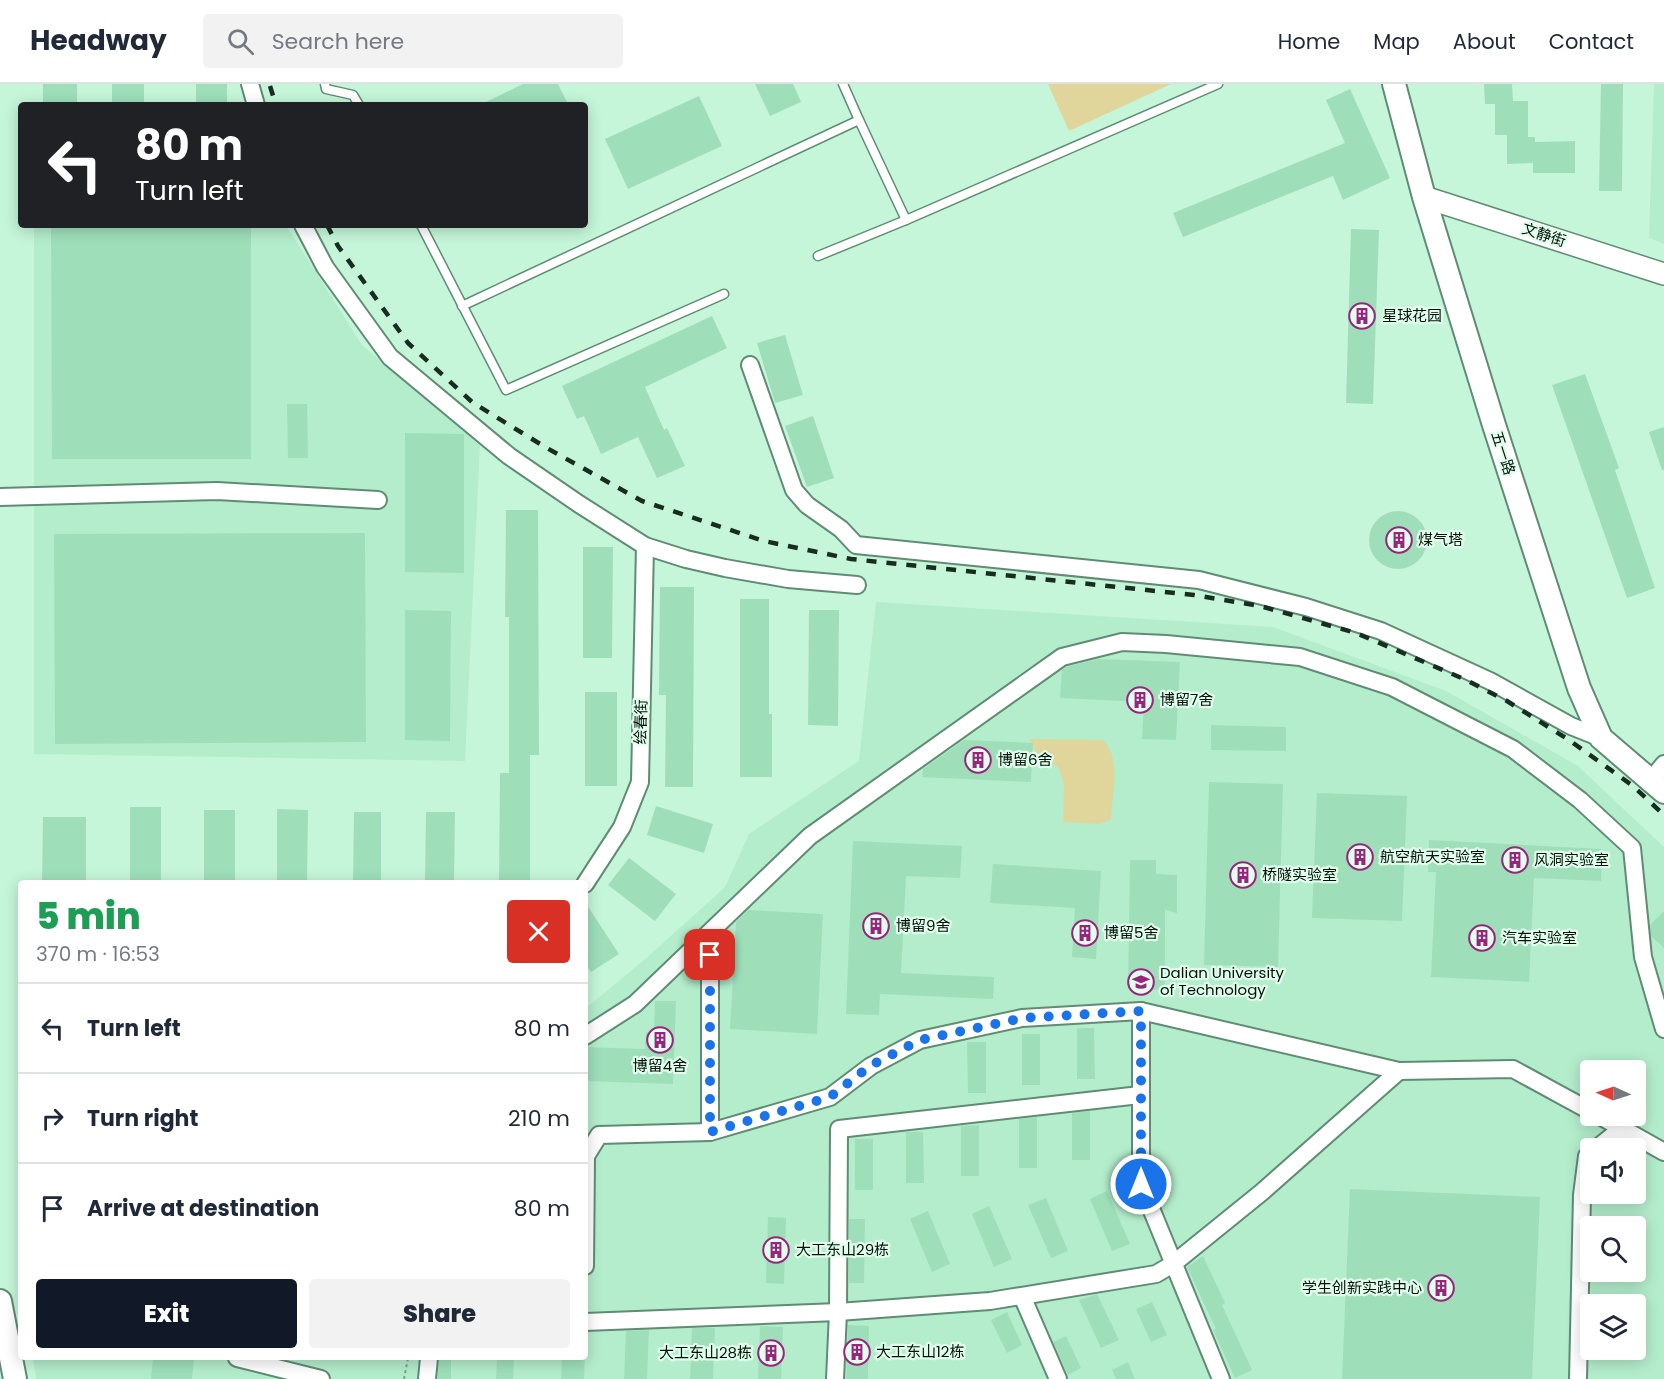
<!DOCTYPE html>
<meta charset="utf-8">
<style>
:root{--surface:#fff;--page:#f2f2f3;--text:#1f2937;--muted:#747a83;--line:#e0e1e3;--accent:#111827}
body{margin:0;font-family:Poppins,"Noto Sans SC",sans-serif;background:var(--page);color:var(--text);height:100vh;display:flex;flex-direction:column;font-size:22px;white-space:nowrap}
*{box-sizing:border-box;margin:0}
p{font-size:20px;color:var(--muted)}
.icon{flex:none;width:33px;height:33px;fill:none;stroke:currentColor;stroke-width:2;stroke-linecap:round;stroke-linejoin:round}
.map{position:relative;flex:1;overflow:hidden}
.drawer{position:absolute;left:18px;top:796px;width:570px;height:480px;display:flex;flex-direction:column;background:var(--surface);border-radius:6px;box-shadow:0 3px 15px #0003}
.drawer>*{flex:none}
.hud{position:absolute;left:18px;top:18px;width:570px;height:126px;border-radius:6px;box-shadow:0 3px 15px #0003;background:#202124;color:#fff;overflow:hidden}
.needle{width:39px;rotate:273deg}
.fabs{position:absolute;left:1580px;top:976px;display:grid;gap:12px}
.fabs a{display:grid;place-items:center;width:66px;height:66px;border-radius:6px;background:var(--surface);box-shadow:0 3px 15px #0003;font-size:30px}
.pin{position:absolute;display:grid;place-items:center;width:51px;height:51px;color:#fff;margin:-26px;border-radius:12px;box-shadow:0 3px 9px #0006}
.me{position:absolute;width:66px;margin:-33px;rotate:0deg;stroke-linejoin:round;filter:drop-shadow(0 0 4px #0008)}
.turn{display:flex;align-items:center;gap:21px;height:126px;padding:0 18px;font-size:27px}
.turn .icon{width:78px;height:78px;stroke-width:2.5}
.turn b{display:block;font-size:42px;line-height:51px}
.round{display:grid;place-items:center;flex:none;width:63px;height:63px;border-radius:6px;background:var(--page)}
.head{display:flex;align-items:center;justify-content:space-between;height:102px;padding:0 18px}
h1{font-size:36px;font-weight:800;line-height:45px;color:#1e9e55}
.action{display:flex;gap:12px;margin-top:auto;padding:12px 18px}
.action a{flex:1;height:69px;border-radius:6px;background:var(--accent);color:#fff;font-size:24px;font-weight:800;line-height:69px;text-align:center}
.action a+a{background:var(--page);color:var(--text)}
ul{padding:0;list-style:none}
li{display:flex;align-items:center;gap:18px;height:90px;padding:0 18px;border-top:2px solid var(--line)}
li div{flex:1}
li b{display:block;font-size:22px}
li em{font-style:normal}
header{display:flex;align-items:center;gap:36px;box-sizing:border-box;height:84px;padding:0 30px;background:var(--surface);border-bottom:2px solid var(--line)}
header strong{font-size:28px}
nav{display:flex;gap:33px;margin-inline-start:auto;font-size:21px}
.search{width:420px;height:54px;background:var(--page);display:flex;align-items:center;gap:15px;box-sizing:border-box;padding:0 21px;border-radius:6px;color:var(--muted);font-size:22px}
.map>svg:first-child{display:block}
.built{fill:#b4edcc;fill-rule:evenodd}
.green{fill:#e0d69c}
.building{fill:#9edfba}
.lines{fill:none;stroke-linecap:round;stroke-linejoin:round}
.service-casing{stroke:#5f8c73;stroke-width:11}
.minor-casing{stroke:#5f8c73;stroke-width:20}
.tertiary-casing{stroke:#5f8c73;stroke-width:24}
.secondary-casing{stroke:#5f8c73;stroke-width:26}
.path{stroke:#7ea28d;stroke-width:2;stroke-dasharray:3 3;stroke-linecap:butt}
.service{stroke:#fff;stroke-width:8}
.minor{stroke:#fff;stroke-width:16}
.tertiary{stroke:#fff;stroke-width:21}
.secondary{stroke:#fff;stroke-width:22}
.rail{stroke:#192c20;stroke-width:4.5;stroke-dasharray:10 10;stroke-linecap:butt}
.route{stroke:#1a73e8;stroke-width:10;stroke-dasharray:0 18}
.labels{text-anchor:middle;stroke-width:4.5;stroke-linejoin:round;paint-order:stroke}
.street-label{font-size:15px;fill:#021108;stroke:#e1feed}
.poi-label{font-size:15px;fill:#021108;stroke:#e1feed;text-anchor:start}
</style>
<header>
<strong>Headway</strong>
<div class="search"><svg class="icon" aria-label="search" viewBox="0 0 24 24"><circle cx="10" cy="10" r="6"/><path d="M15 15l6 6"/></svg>Search here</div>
<nav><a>Home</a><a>Map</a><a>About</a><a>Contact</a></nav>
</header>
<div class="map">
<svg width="1664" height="1295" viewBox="0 0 1664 1295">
<rect width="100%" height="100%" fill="#c5f6d9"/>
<g class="built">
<polygon points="1654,0 1664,0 1664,160 1649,154"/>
<polygon points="34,141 286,141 362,261 480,361 465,677 34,670"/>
<path d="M876,518L1273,543L1446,607L1578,682L1664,763V1295H36L33,1274H585V925L651,870L725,803L749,750L859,677ZM1590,987H1635V1032H1590ZM1590,1065H1635V1110H1590ZM1590,1143H1635V1188H1590ZM1590,1221H1635V1266H1590Z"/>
</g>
<g class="green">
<polygon points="1048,0 1171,0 1069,47"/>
<path d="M1029,655L1103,656C1122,675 1112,711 1111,736L1099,740L1063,738L1064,701L1059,684L1036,668Z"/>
</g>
<g class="building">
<rect x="43" y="0" width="34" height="21"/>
<rect x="112" y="0" width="32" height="21"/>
<rect x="196" y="0" width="31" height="21"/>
<polygon points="523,0 558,0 567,18 560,21 480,21"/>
<polygon points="755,0 793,0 801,18 770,32"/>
<polygon points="1484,0 1512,0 1513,17 1528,17 1528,53 1535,53 1535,58 1575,57 1575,89 1533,89 1533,79 1507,80 1507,51 1495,51 1495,20 1485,20"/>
<polygon points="1601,0 1623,0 1622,107 1599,107"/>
<polygon points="1350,5 1390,94 1343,116 1333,92 1183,153 1173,129 1345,59 1326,16"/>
<polygon points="699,12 722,62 628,105 605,55"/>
<polygon points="51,141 251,141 251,375 52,375"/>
<polygon points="1351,145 1379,146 1373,320 1346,319"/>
<polygon points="712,232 727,264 645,303 664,346 667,344 685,382 657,394 638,353 601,370 584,332 577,335 562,302"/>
<polygon points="785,251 803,311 775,319 757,259"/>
<polygon points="1585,290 1619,384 1615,386 1655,504 1627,514 1552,301"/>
<polygon points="287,320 307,320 308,374 288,374"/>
<polygon points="813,332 834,394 807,403 785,342"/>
<polygon points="1664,343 1664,386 1662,386 1649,348"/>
<polygon points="405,349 464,350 464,489 405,488"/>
<polygon points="506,426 538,426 539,671 530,671 530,800 499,800 500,689 509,689 509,533 505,533"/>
<circle cx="1398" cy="456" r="29"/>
<polygon points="365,449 366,658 55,660 54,450"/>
<polygon points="583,463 613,463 612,574 583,574"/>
<polygon points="660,503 694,503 693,703 665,703 666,611 659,611"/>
<polygon points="740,515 769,515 769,630 772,630 772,693 740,693"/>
<polygon points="405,526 451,527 450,657 405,656"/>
<polygon points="809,526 839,526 838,642 808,641"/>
<polygon points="1099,575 1180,578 1176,656 1142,655 1144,618 1060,614 1062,586 1066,583"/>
<rect x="585" y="608" width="32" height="94"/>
<polygon points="1211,641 1286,643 1286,667 1211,666"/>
<polygon points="964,656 1033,659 1031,698 922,693 923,685"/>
<polygon points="1209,698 1283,700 1278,883 1204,881"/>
<polygon points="1317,709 1407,712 1402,837 1312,834"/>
<polygon points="656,722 713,740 704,769 647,751"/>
<rect x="130" y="723" width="31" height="77"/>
<polygon points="277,725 308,726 307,800 277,800"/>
<rect x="204" y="726" width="31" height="74"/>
<polygon points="354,728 381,728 381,800 353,800"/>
<polygon points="426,728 455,728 454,800 425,800"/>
<polygon points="43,733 86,733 86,800 42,800"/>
<polygon points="1429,756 1602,765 1601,797 1534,794 1529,898 1431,893 1436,788 1428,788"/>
<polygon points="853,757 962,762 960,794 906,792 901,889 994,893 993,915 880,910 879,931 846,930"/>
<polygon points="629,774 676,810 655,837 608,801"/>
<polygon points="1130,776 1156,776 1156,790 1177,791 1177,829 1165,826 1165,906 1128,905"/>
<polygon points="993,780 1101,787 1096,875 1072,873 1075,824 990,819"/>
<polygon points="585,818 619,870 591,888 585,879"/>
<polygon points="748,826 823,830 817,950 730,945 736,838"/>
<polygon points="1664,827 1664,864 1651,852 1650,841"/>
<polygon points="655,917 676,917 673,1000 585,997 585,963 645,965 646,948 654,949"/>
<polygon points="1077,944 1094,944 1095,995 1077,995"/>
<rect x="1022" y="950" width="18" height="51"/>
<polygon points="967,958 986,958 986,1009 968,1009"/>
<polygon points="1090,1027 1090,1076 1072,1076 1072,1029"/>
<polygon points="1037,1033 1037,1084 1019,1084 1019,1035"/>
<polygon points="979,1041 979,1092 961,1092 961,1042"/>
<polygon points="906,1048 923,1048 924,1099 906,1099"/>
<rect x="855" y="1055" width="18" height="51"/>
<polygon points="1350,1105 1540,1113 1532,1295 1342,1295"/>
<polygon points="1107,1107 1130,1160 1112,1167 1090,1115"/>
<polygon points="1046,1114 1068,1167 1051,1174 1028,1121"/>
<polygon points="989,1122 1012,1175 994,1183 972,1130"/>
<polygon points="928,1127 950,1180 932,1188 910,1135"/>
<polygon points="768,1133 786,1134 784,1200 766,1199"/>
<polygon points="849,1135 865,1135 864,1199 849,1199"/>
<polygon points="1203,1172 1225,1219 1222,1221 1252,1286 1235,1294 1213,1246 1216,1245 1187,1183"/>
<polygon points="1097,1210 1119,1256 1101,1264 1079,1216"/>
<polygon points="1152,1218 1167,1251 1151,1258 1136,1225"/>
<polygon points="1007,1228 1022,1261 1007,1269 991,1236"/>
<polygon points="848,1241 869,1242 868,1295 846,1295"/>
<polygon points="760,1242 783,1243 781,1295 758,1295"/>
<polygon points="692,1244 715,1244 713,1295 690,1295"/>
<polygon points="649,1246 647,1295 624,1295 626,1247"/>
<polygon points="1066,1252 1081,1284 1068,1291 1053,1258"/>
<polygon points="153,1274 194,1274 192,1295 151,1295"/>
<polygon points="439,1274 451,1274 451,1295 438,1295"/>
<polygon points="497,1274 514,1274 513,1295 496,1295"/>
<polygon points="562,1274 585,1274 584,1295 561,1295"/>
<polygon points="1128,1278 1135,1295 1116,1295 1112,1286"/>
</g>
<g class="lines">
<g class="service-casing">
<g id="service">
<polyline points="325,0 326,5 353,11 359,21"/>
<polyline points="843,0 859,36"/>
<polyline points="421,141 506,306 724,210"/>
<polyline points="818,172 906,136 1218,0"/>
<polyline points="462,222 859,36 906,136"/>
</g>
</g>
<g class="minor-casing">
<g id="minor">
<polyline points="250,0 256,21"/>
<polyline points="303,141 325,183 390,273 509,372 579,420 645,462 686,475 725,484 788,495 857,501"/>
<polyline points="750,281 794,406 807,421 841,445 856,461 1199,496 1306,523 1381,547 1490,597 1571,642 1601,654"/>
<polyline points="0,413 217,407 378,416"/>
<polyline points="1651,696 1664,680"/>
<polyline points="585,800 622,743 640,698 645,462"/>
<polyline points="710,849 710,1048"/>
<polyline points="585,952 635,920 810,752 1062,573 1122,558 1166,560 1300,573 1392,603 1513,665 1580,716 1632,764 1643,873 1664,945"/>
<polyline points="1600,1032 1664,1068"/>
<polyline points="1596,1065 1622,1044"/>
<polyline points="585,1182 586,1072 599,1051 710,1048 830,1013 871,982 920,956 1022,934 1141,927"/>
<polyline points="1022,1212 1058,1295"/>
<polyline points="585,1238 838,1228 990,1217 1156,1190 1173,1180 1262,1108 1399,987"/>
<polyline points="237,1274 321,1295"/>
<polyline points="427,1295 429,1274"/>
<polyline points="835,1295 838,1228 839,1045 1140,1011"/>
<polyline points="1221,1295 1141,1100 1141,927 1399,987 1513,985 1590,1027"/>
<polyline points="1578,1295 1582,1111 1587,1072 1590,1070"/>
</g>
</g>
<g class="tertiary-casing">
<polyline id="tertiary" points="1424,113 1664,190"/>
</g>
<g class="secondary-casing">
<g id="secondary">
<polyline points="1394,0 1424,113 1494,341 1579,604 1601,654 1664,708"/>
<polyline points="0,1217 15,1295"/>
</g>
</g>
<polyline class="path" points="404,1295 408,1274"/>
<use href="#service" class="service"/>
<use href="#minor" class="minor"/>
<use href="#tertiary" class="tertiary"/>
<use href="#secondary" class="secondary"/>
<g class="rail">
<polyline points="270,2 276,21"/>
<polyline points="327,141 338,162 408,259 472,318 545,363 642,417 764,457 851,475 1194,511 1260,522 1356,549 1464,595 1507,617 1569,656 1633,702 1664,731"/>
</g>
</g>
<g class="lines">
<polyline class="route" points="710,871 710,1048 830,1013 870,982 920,956 1023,934 1141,927 1141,1100"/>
</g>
<defs>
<g id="building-ring" transform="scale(1.35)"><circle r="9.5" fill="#e1feed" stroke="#9a237e" stroke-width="1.5"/><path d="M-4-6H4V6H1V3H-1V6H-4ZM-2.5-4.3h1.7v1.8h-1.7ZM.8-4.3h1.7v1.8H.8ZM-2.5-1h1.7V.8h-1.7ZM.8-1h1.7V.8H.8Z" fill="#9a237e"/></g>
<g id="university-ring" transform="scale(1.35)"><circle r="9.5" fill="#e1feed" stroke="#9a237e" stroke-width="1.5"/><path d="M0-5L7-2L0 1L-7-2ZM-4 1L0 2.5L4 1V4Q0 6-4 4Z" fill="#9a237e"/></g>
</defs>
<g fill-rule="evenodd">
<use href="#building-ring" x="1362" y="232"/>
<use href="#building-ring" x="1399" y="456"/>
<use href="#building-ring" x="1140" y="616"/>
<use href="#building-ring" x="978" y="676"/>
<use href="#building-ring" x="1360" y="773"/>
<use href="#building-ring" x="1515" y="776"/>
<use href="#building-ring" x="1243" y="791"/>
<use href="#building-ring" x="876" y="842"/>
<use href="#building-ring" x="1085" y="849"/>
<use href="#building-ring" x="1482" y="854"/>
<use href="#university-ring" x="1141" y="898"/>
<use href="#building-ring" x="660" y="956"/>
<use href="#building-ring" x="776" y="1166"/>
<use href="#building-ring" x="1441" y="1204"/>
<use href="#building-ring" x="857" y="1268"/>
<use href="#building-ring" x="771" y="1269"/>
</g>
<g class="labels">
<g class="street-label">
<text transform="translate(1544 151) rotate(18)" y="5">文静街</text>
<text transform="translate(1503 369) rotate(72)" y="5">五一路</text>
<text transform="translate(641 638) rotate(-89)" y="5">绘春街</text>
</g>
<g class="poi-label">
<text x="1382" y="237">星球花园</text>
<text x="1418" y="461">煤气塔</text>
<text x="1160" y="621">博留7舍</text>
<text x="998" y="681">博留6舍</text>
<text x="1380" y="778">航空航天实验室</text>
<text x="1534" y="781">风洞实验室</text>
<text x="1262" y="796">桥隧实验室</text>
<text x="896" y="847">博留9舍</text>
<text x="1104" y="854">博留5舍</text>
<text x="1502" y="859">汽车实验室</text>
<text x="1160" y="894">Dalian University<tspan x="1160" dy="17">of Technology</tspan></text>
<text x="660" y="987" text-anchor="middle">博留4舍</text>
<text x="796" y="1171">大工东山29栋</text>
<text x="1422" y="1209" text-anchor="end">学生创新实践中心</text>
<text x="876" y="1273">大工东山12栋</text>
<text x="752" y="1274" text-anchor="end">大工东山28栋</text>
</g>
</g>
</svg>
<div class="fabs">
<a><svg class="needle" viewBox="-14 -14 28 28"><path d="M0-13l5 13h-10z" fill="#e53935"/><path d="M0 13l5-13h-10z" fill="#747a83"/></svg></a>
<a><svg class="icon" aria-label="sound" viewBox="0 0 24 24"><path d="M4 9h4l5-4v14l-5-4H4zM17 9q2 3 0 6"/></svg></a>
<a><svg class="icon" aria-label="search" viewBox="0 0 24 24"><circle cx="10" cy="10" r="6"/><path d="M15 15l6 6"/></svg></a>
<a><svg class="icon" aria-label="layers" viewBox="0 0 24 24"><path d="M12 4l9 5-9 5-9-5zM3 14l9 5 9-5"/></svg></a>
</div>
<div class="pin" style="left:710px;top:871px;background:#d93025"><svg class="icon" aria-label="arrive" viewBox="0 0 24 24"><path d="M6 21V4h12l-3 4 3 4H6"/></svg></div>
<svg class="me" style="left:1141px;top:1100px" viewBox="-20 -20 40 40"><circle r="17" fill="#1a73e8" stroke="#fff" stroke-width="3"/><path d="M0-11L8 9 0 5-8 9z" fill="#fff"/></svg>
<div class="hud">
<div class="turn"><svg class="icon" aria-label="left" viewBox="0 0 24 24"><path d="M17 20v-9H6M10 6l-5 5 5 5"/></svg><div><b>80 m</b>Turn left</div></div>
</div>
<section class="drawer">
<div class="head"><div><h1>5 min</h1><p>370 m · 16:53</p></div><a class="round" style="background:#d93025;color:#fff"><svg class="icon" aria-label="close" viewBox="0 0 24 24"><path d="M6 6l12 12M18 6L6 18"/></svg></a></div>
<ul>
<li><svg class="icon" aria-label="left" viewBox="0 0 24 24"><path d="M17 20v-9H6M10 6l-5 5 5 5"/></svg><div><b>Turn left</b></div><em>80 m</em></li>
<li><svg class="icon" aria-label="right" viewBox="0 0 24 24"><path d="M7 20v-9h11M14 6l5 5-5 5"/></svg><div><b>Turn right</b></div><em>210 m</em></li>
<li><svg class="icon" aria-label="arrive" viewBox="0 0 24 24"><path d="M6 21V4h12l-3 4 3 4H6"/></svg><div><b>Arrive at destination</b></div><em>80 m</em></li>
</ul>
<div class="action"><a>Exit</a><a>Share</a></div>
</section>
</div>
